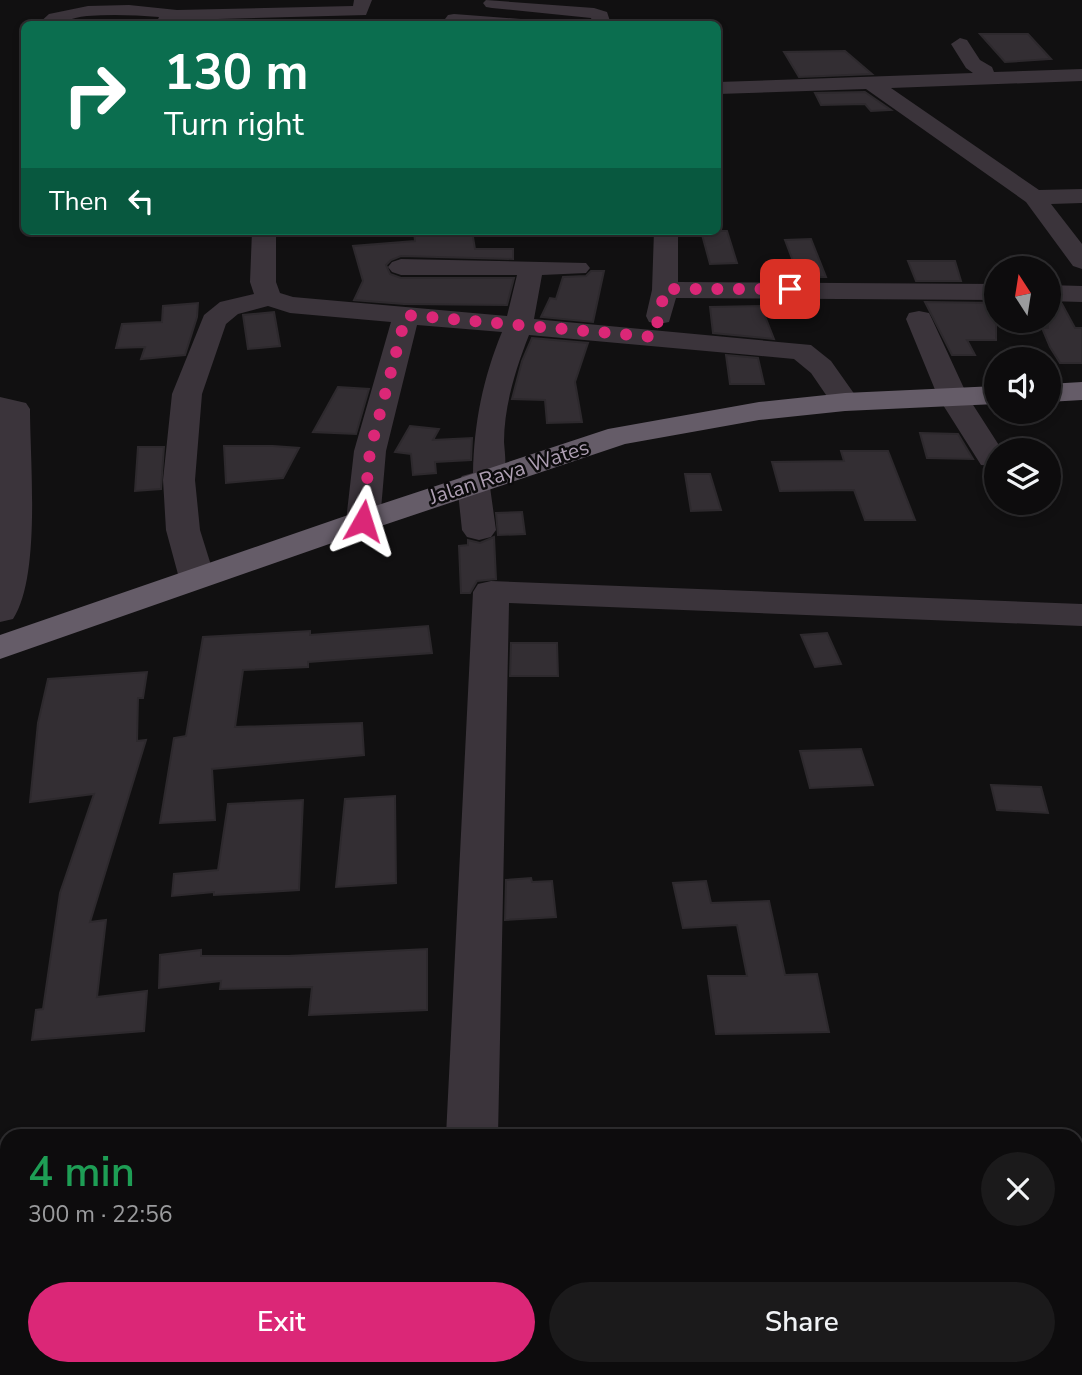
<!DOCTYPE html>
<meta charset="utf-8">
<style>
:root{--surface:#0d0c0d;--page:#1b1a1b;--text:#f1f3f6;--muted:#9a9b9d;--line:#2d2c2e;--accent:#db2777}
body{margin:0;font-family:"Nunito Sans",sans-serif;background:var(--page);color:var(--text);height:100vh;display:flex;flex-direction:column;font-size:26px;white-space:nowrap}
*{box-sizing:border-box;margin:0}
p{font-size:23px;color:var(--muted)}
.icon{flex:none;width:38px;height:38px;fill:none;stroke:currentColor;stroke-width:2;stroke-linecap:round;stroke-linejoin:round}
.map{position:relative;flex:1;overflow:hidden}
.side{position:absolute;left:0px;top:1129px;width:1083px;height:247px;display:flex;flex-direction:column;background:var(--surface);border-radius:21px 21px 0 0;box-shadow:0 4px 10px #0003,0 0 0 2px var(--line)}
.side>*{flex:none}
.top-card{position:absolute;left:21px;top:21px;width:700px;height:214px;border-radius:10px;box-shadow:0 4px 10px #0003,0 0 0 2px var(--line);background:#0b6e4f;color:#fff;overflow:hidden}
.needle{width:46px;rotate:348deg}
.controls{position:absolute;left:984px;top:256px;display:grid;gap:14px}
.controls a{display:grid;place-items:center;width:77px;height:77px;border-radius:50%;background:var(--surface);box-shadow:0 4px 10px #0003,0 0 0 2px var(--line);font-size:35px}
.pin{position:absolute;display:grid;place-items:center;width:60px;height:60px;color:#fff;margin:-30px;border-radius:14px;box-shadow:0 4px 10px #0006}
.me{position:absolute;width:77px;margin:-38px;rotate:6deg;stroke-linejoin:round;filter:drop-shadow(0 0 5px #0008)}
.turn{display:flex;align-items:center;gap:24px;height:147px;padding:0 28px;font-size:32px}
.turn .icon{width:91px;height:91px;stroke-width:2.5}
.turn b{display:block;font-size:49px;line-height:60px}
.then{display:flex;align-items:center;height:66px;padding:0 28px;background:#0003;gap:14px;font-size:26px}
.round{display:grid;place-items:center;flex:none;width:74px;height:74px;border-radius:37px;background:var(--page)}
.summary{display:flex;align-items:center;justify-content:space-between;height:119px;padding:0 28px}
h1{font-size:42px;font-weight:600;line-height:52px;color:#1e9e55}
.cta{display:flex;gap:14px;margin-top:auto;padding:14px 28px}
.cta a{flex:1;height:80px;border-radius:42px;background:var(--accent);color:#fff;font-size:28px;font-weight:600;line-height:80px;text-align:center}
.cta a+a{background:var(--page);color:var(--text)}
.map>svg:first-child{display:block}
.building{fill:#332e33;stroke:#2d292d;stroke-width:2}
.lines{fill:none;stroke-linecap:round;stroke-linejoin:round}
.minor{fill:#3b343b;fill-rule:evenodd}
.highway{fill:#655c68;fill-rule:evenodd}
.route{stroke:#db2777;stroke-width:12;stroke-dasharray:0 21.6}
.labels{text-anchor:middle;stroke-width:5;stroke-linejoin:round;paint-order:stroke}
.street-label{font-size:21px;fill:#ae9fb3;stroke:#0c0b0c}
</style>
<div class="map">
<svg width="1082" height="1375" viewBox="0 0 1082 1375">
<rect width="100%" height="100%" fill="#111011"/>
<g class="building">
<polygon points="980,34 1028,34 1051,59 1005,62"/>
<polygon points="845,51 872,74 799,77 784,52"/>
<polygon points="865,92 891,110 871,111 865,104 821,105 815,93"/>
<polygon points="414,231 472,231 475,249 513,249 513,259 401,256 391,260 386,265 390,274 401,278 514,278 507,305 404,304 354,300 363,281 353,246 415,241"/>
<polygon points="701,231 727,231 737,263 710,264"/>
<polygon points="811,239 826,277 799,277 785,240"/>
<polygon points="908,261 955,261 961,281 916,281"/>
<polygon points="591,271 604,271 593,322 541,317 550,298 556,299 563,277 586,276"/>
<polygon points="925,302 996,303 996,340 967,340 975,355 952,355"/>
<polygon points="198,303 197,317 185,355 141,359 145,347 116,348 122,324 162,322 163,306"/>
<polygon points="1048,304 1062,304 1075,328 1082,328 1082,363 1060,363 1050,347 1042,328 1048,328"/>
<polygon points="761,306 774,339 713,333 710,307"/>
<polygon points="274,312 280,346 248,349 243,315"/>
<polygon points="532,338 588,343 575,382 582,422 547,423 545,400 512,399 522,361"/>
<polygon points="726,355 758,358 764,384 730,384"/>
<polygon points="338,387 369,389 356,434 313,432"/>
<polygon points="410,426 439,429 433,440 472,438 471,460 435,462 436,473 413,475 411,454 395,452"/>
<polygon points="920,433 958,434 973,459 927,458"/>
<polygon points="224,446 273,446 299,448 283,478 226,483"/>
<polygon points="138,447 164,447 161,489 135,491"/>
<polygon points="841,451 888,451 915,520 865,520 854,490 780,491 772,462 844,461"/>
<polygon points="685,474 710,474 721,510 691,511"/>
<polygon points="522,512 525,534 498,535 496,513"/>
<polygon points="494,537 496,579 477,581 470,593 461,593 459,546 468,545 468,540 480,543"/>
<polygon points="428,626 432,653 308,662 308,667 243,670 235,727 362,723 364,755 212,769 215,820 160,823 174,738 186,736 203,637 310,631 310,635"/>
<polygon points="827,633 841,664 815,667 801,635"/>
<polygon points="511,643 557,643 558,676 510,676"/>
<polygon points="147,672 143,698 138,698 137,741 146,740 90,922 106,920 97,997 147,991 144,1031 32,1040 36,1010 43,1009 60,893 94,794 30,802 38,723 48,679"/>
<polygon points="861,749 873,785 810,788 800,751"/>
<polygon points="991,785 1041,787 1048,813 997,810"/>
<polygon points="395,796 396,883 336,887 345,799"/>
<polygon points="303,800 299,890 214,895 214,892 172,896 174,874 218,870 228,804"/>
<polygon points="531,878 532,882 552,881 556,917 505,920 506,880"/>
<polygon points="706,881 711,903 769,901 785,975 817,974 829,1032 716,1034 708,976 747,976 737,925 683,928 673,883"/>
<polygon points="427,949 427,1010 309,1015 312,987 220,989 221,981 159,988 160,955 201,950 201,956 288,956"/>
</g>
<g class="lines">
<g class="minor">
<path d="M354,0H372L366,15L180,20L174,24H156L159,17C135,15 111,14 87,16C69,18 55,26 38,24L49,14L88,6L129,5L177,10L353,6Z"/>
<polygon points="486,0 594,8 607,12 611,24 593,24 591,18 492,8 486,7 483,3"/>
<polygon points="454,14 521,19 530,24 448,23 445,19 448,15"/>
<polygon points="960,38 967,40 980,60 992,67 994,72 1082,69 1082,81 891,88 1039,190 1082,189 1082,203 1051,204 1082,244 1082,269 1073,266 1026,202 866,89 718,94 718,82 973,73 966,68 951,44"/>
<path d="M252,231H276V282L280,293L293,297L507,316L517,275H401L392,272L388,267L392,262L401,259L586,263L590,268L586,273L542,275L534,319L811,345L831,361L860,402L855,408L845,411L835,408L811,373L794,359L529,335C516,368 504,406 504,442C505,456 508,473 500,485L490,487L496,530L491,537L479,540L467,537L462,530L457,483L462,476L473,473C474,423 483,378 502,332L417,325L386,451L380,521L375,528L363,531L351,528L346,521L354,451L391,322L290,313L268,306L238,314L226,324L202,394L195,480L200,530L215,578L209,585L197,589L185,585L179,578L166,530L163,480L172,394L204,315L220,302L254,294L250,282Z"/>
<polygon points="654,231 678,231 678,282 996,284 996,300 676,298 669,322 659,324 649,322 646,316 652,290"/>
<polygon points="1048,285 1082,286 1082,302 1048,301"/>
<polygon points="919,311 929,313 932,319 968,397 1002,450 996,450 996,466 981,465 938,397 906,319 909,313"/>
<path d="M0,397L26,403L30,409C30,461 41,577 13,619L0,622Z"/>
<polygon points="491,581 1082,604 1082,626 509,603 498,1136 446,1136 473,592 478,584"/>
<rect x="434" y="1368" width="60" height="7"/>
</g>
<g class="highway">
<polygon points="1082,382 1082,400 1048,402 1048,384"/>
<polygon points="996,386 996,404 845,411 759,420 625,444 375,528 0,659 0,635 351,514 608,429 759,402 845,393"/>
</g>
</g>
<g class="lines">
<polyline class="route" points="363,521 370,451 406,315 654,337 665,289 790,289"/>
</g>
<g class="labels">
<g class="street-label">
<text transform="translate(509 472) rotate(-18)" y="7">Jalan Raya Wates</text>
</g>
</g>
</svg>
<div class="controls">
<a><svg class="needle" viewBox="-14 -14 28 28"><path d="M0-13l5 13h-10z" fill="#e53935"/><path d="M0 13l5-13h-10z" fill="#9a9b9d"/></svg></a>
<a><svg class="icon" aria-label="sound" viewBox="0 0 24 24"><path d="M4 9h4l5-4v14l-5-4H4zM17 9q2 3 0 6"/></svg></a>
<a><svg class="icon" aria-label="layers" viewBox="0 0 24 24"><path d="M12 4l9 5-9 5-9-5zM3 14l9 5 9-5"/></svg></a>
</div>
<div class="pin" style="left:790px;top:289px;background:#d93025"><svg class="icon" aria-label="arrive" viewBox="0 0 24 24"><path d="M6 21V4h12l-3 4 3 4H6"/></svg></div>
<svg class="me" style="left:363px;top:521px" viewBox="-20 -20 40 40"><path d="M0-17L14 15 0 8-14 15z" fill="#db2777" stroke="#fff" stroke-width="4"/></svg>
<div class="top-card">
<div class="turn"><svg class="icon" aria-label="right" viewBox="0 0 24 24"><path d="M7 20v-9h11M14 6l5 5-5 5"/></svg><div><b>130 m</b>Turn right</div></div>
<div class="then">Then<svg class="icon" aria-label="left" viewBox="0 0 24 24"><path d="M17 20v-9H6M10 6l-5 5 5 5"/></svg></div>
</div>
<section class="side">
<div class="summary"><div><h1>4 min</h1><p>300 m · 22:56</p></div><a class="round"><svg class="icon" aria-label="close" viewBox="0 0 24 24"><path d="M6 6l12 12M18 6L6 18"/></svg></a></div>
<div class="cta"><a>Exit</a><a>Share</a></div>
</section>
</div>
